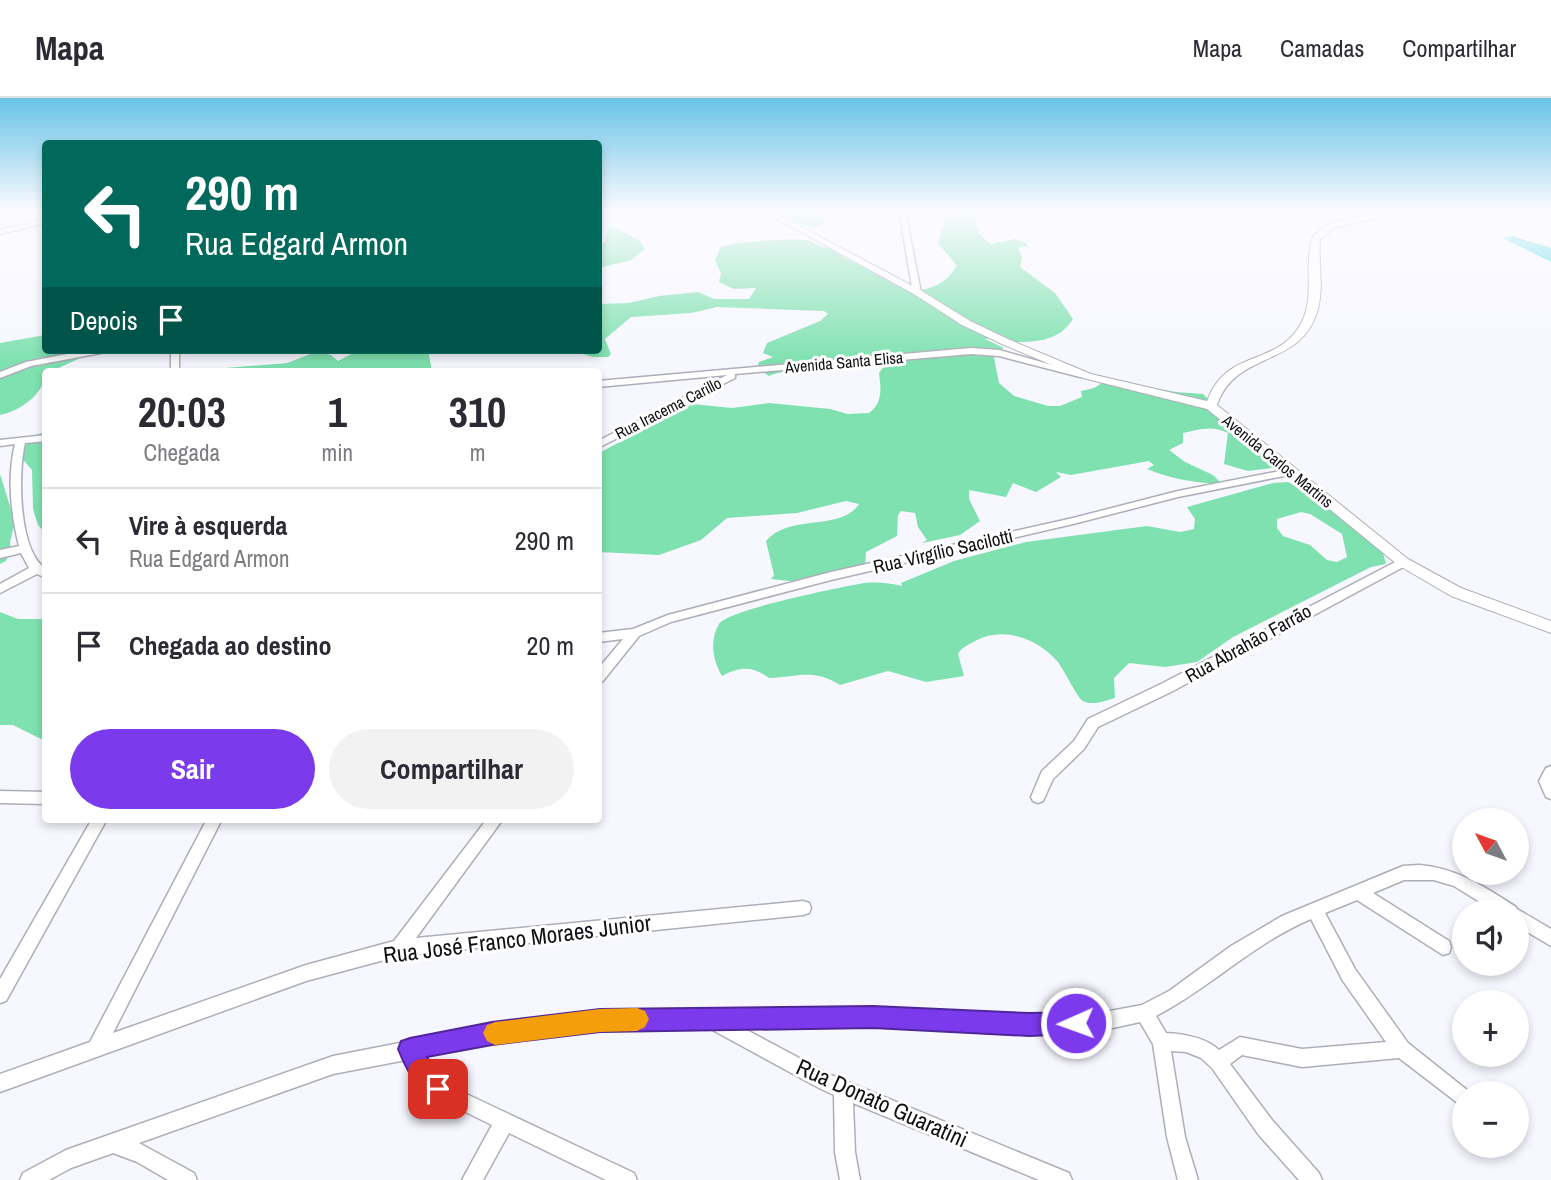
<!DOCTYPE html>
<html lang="pt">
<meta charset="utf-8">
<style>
:root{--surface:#fff;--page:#f2f2f3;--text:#2b2b33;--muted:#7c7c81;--line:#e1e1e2;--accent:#7c3aed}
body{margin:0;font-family:"Archivo Narrow",sans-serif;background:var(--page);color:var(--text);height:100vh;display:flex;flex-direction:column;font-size:26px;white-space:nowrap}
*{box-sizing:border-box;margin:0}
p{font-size:23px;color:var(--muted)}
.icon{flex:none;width:38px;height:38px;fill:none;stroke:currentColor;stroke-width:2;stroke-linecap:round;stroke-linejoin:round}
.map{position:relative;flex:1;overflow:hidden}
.side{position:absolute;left:42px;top:270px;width:560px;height:455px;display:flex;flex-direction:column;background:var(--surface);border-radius:7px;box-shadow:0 4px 10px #0003}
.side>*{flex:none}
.hud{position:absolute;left:42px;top:42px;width:560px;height:214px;border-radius:7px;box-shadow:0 4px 10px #0003;background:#00695c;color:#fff;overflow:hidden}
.needle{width:46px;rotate:311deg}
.fabs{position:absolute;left:1452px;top:710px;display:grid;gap:14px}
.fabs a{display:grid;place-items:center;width:77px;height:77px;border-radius:50%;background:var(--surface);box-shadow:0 4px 10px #0003;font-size:35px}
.pin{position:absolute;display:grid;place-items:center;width:60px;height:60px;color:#fff;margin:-30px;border-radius:14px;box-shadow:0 4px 10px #0006}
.me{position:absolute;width:77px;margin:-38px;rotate:268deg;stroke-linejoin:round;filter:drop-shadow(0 0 5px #0008)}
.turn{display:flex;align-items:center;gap:24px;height:147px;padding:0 28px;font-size:32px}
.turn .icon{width:91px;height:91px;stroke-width:2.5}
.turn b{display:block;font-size:49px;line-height:60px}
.then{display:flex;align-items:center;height:66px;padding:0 28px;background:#0003;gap:14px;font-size:26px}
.eta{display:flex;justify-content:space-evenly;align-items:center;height:119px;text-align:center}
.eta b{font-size:42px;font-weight:700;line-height:49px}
.cta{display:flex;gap:14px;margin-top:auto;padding:14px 28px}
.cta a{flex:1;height:80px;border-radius:42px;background:var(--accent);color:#fff;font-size:28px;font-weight:700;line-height:80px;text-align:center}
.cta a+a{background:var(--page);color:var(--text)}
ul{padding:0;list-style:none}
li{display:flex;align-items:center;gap:21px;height:105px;padding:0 28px;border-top:2px solid var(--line)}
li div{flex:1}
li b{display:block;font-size:26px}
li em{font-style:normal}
header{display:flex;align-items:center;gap:42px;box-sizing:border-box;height:98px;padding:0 35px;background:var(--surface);border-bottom:2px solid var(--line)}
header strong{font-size:33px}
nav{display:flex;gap:38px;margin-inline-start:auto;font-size:24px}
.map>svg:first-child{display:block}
.forest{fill:#7ee1af;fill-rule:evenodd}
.water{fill:#49d6e0}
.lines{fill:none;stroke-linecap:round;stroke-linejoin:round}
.minor-casing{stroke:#aeaeba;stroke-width:3}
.tertiary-casing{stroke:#aeaeba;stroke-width:2}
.minor{fill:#fff;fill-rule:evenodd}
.tertiary{fill:#fff;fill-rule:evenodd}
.route{fill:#7c3aed;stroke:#51269a;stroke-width:2}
.slow{fill:#f59e0b}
.labels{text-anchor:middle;stroke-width:6;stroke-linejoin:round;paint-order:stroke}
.far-street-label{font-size:16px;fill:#111115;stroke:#fff}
.street-label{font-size:19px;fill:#111115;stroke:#fff}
.near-street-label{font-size:23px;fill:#111115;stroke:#fff}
</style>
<header>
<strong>Mapa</strong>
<nav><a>Mapa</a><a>Camadas</a><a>Compartilhar</a></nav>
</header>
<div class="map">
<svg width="1551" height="1082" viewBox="0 0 1551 1082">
<rect width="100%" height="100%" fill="#f7f7ff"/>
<g class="forest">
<path d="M780,113H821L819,115L826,124C812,135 792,123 780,113Z"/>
<path d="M959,113H986L975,117L979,136L991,146L1015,141L1026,145L1028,148L1018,150L1022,160L1020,169L1055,195L1073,221C1059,243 1038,244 1013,244C1003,244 996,239 985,241L1004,250L993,255L999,285L1014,298L1048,308H1060L1082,299L1081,293L1094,290L1107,282L1176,294L1203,296L1279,369L1248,373L1224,366L1228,335C1212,327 1199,331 1183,335V345L1169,352L1185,364L1213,377L1222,386C1197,385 1171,381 1147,371L1154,367L1149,363L1071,377L1056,374L1061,379L1036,394L1013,385L1006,399L969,392V401L980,423L960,437L922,445L927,442L918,429L915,415L901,413L898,417L897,438L866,454L865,468L798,484L771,481L774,477L766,443C790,415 841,434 859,406L846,403L797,415L727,420L701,442L659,457L599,454V355L692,306L732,310L769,305L830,311L848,316L869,315C883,305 881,290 879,275L884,268C870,261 784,271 769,278L757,270L759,264L773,259L763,255L767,245L820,223L828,216L824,213L717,209L691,215L631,219L605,241L611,256L608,259H593L570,252H598L599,206L629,205L659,198L698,194L714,201H749L756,190L734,191L719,184L721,175L715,162L721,149C731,144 793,140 806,142C817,144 822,152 833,149L843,159L913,194C935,189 944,187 957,168L938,145L945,121Z"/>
<polygon points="612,128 640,143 645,151 631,162 599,170 599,147 605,144 609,129"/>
<path d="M45,237L46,252H71L87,257L52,273H46C45,296 20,313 0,317V245Z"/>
<polygon points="359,252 428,252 432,273 189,273 287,265 316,254 331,257 338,263"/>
<polygon points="45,334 45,446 44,434 38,427 33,411 32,372 19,357 33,338"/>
<polygon points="0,354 0,376 15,424 10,444 11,452 6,463 0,466"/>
<path d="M1288,384L1319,400L1383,455L1386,466L1371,469L1233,539L1197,564L1165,569L1129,565L1114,580L1115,600C1105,603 1093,608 1083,603C1077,600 1064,571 1057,563C1037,540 1003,528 975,543C968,547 962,549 958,556L964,578L926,584L888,573L840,587C813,570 798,579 769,580C752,568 741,568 722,578C713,563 709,543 719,526C727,512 837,490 859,486C873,483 888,485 902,488L901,485L954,463L1026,444L1147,428L1180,434L1194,431L1195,421L1187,409L1273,385ZM1301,414L1310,416L1342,436L1347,459L1337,464L1327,462L1310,447L1283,438L1277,430V421Z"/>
<polygon points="0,514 18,521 45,521 45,646 43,642 13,627 0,627"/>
</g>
<polygon class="water" points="1512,138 1551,150 1551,164 1503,140"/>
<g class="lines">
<g class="minor-casing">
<g id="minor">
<polygon points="899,113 905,113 921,194 917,196 913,194"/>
<polygon points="1371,113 1378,113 1384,116 1381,118"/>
<polygon points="46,121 46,125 0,136 0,132"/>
<polygon points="971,250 999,252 1084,276 1080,279 999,258 971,256 735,276 735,280 598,350 598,343 727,277 598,289 598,283"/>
<polygon points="88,252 105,252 101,255 31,268 0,280 0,274 26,264"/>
<rect x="171" y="252" width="8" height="21"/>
<path d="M46,337V343L25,345C18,375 18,453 46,471V480L37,476L0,495V486L29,470L21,455L0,460V452L19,448C11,416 7,379 15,346L0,348V342Z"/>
<polygon points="1290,371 1295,374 1294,376 1178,399 1073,426 831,482 671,524 639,538 603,583 598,585 598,571 623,541 598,544 598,535 633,531 668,517 831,474 1073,420 1178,393"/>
<polygon points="1403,460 1409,464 1407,467 1171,594 1098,629 1084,651 1053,681 1043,703 1038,705 1033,703 1031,699 1042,673 1074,643 1088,621 1161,586"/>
<polygon points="1551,668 1551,701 1546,699 1539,683 1546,670"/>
<polygon points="0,693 46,694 46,706 0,705"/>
<polygon points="92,721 107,721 6,903 0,905 0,881"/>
<polygon points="207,721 222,721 113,935 306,867 394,843 487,721 503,721 416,840 803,803 809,805 811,810 809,815 803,817 399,858 306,883 0,994 0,976 90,944"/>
<path d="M1419,767C1457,770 1485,789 1516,809L1517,811L1551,831V848L1517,828V814H1496L1454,788L1434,782H1404L1373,795L1449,843L1451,849L1449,855L1443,857L1357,802L1325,815L1355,871L1408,945L1472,996H1465V1009L1459,1006L1399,960L1302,969L1242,957L1230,966L1272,1022L1319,1075L1322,1082H1299L1258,1036L1212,970L1201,960L1186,954L1171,953L1185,1039L1198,1082H1178L1167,1039L1153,946L1140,924L1099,933L1029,935L873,928L741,929L831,977L1069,1075L1072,1082H1039L853,1005L855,1054L860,1082H840L835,1054L834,997L819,990L707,929L600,931L492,945L423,958L427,967L443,985L634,1075L637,1082H606L509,1035L483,1082H462L492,1027L431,997L415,979L406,962L333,976L139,1045L194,1075L197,1082H168L137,1064L113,1055L71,1070L49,1082H20L23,1075L66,1052L333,958L492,927L600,913L873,910L1029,917L1099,915L1142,907L1169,893L1231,848L1282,818L1403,768ZM1311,821L1343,883L1386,944L1302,951L1240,939L1219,952C1205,939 1184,936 1166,935L1156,918C1210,890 1254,845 1311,821Z"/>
</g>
</g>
<g class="tertiary-casing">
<path id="tertiary" d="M763,113H772L920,192L970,223L1010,242L1091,276L1207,303C1226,252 1271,268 1297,232C1318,203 1302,169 1313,138L1330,125L1385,113L1380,120L1336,129L1320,141C1318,164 1324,188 1318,211C1302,271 1236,251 1217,307L1408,461L1461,490L1551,523V535L1451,498L1398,467L1207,311L1083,280L1002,246L962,227L914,196Z"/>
</g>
<use href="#minor" class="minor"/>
<use href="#tertiary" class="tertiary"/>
</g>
<linearGradient id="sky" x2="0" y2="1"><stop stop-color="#68c2e5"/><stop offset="0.43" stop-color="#fbfbff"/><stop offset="1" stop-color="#fbfbff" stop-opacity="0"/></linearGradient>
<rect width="1551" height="264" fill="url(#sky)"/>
<path class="route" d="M873,908L1029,915L1076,914L1084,917L1087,925L1084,933L1076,936L1029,938L873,930L600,934L492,947L427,959L449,991L446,999L438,1003C417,994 406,971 398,951L401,943L410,940L492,924L600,911Z"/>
<polygon class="slow" points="637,910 645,913 649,921 645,929 637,933 600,934 495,947 487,943 483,935 487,927 495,924 600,911"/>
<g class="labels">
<g class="far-street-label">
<text transform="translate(844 264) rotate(-5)" y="6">Avenida Santa Elisa</text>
<text transform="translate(668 310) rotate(-27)" y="6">Rua Iracema Carillo</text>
<text transform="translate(1278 363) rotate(39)" y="6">Avenida Carlos Martins</text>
</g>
<g class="street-label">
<text transform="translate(943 453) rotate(-13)" y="7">Rua Virgílio Sacilotti</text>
<text transform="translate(1248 545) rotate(-29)" y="7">Rua Abrahão Farrão</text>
</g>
<g class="near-street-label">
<text transform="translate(517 841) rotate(-7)" y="8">Rua José Franco Moraes Junior</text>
<text transform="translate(882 1005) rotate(24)" y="8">Rua Donato Guaratini</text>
</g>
</g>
</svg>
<div class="fabs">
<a><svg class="needle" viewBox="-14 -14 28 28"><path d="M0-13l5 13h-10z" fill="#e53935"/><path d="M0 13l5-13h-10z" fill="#7c7c81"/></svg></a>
<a><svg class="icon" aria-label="sound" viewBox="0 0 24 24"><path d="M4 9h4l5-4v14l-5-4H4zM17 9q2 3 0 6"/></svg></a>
<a>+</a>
<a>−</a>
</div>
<div class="pin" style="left:438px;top:991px;background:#d93025"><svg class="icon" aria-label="arrive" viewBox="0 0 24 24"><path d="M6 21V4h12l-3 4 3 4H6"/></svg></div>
<svg class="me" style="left:1076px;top:925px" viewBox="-20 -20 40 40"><circle r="17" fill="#7c3aed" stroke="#fff" stroke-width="3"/><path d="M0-11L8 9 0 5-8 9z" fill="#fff"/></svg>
<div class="hud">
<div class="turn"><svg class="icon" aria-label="left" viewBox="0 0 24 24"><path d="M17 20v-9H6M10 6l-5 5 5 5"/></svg><div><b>290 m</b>Rua Edgard Armon</div></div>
<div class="then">Depois<svg class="icon" aria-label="arrive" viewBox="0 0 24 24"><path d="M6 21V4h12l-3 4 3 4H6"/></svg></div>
</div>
<section class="side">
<div class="eta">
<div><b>20:03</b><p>Chegada</p></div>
<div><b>1</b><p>min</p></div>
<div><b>310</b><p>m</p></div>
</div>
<ul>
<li><svg class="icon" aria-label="left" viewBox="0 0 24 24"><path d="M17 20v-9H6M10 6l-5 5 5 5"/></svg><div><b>Vire à esquerda</b><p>Rua Edgard Armon</p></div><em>290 m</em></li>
<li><svg class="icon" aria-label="arrive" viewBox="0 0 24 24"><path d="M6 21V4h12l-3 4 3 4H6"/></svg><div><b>Chegada ao destino</b></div><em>20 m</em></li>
</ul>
<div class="cta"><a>Sair</a><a>Compartilhar</a></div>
</section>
</div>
